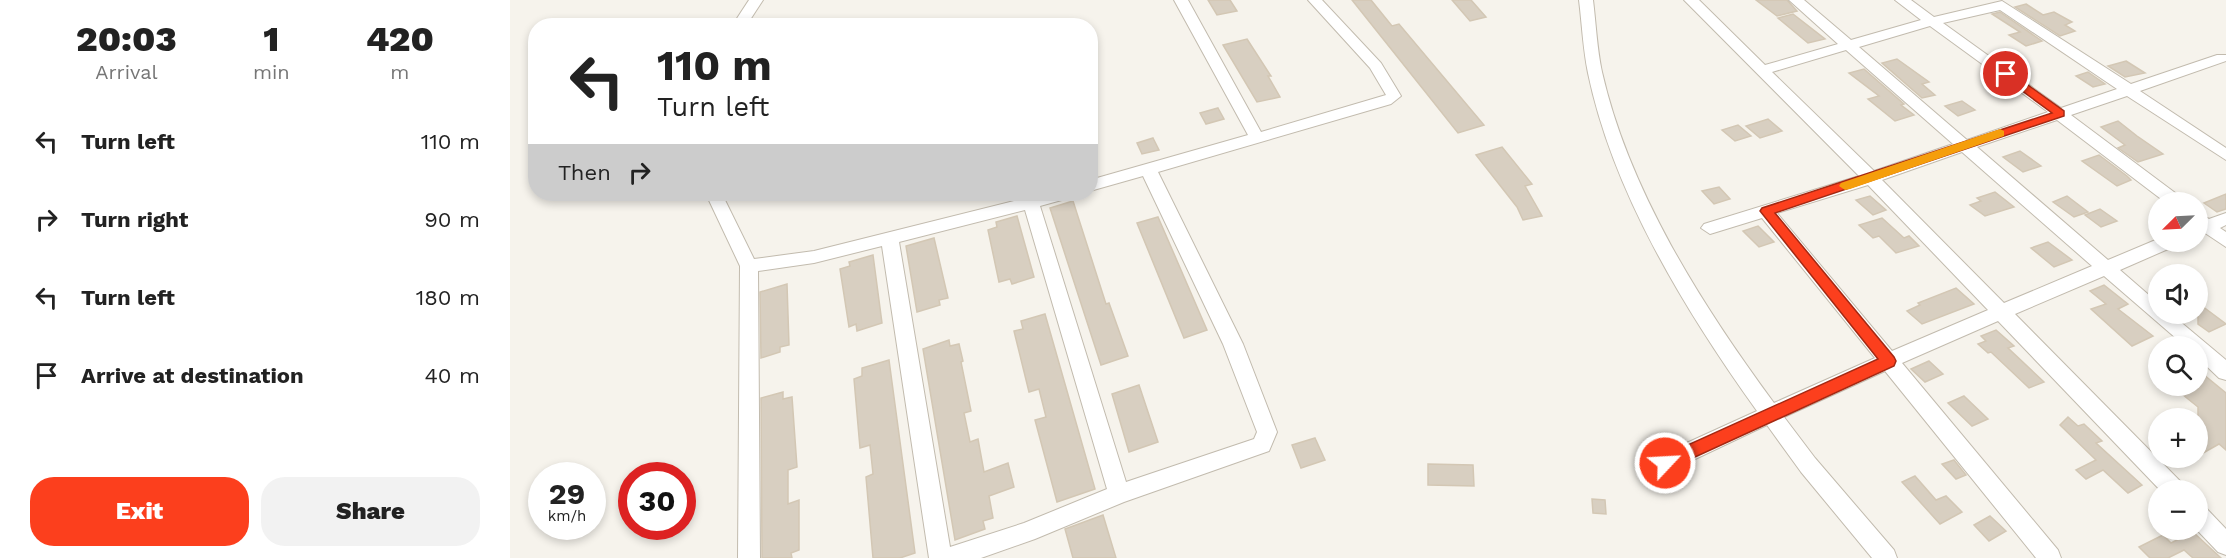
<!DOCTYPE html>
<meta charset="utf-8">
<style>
:root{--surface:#fff;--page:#f2f2f2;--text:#222;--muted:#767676;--accent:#fc3f1d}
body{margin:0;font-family:"Work Sans",sans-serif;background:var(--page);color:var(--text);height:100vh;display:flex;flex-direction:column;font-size:22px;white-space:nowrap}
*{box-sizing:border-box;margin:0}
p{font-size:20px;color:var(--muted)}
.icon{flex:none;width:33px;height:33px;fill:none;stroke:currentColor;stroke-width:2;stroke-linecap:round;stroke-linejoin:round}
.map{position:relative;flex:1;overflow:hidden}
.sheet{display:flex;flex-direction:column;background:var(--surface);width:510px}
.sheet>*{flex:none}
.hud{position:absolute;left:18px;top:18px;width:570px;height:183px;border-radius:24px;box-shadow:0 3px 9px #0003;background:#fff;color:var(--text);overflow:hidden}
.needle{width:39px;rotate:246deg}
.controls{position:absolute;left:1638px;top:192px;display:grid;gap:12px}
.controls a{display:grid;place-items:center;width:60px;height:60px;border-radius:50%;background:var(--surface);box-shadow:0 3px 9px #0003;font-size:30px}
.speed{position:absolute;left:18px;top:462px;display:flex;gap:12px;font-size:30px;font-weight:700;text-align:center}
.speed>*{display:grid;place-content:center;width:78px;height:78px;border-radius:50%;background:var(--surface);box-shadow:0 3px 9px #0003;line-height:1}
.speed small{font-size:15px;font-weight:400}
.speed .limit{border:9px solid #d22;background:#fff;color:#111}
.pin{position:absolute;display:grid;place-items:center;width:51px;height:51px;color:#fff;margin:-26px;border:3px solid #fff;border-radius:50%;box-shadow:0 2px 6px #0007}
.me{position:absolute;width:66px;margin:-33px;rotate:65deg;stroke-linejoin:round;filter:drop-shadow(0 0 4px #0008)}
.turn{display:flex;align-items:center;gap:21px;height:126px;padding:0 30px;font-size:27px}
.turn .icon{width:78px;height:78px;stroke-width:2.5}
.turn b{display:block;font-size:42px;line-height:51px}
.then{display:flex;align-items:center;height:57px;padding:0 30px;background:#0003;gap:12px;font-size:22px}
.eta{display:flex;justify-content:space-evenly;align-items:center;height:102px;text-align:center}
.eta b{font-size:36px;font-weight:800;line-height:42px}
.button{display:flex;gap:12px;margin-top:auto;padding:12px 30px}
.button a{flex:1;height:69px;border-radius:24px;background:var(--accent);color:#fff;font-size:24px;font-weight:800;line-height:69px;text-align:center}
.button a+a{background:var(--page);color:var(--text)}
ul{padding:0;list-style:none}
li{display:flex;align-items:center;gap:18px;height:78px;padding:0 30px}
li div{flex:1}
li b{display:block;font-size:22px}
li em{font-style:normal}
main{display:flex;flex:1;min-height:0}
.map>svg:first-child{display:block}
.building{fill:#d8cfc1;stroke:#d3c7b4;stroke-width:1.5}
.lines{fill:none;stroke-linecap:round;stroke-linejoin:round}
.street-casing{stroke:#c2bbae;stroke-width:2}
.street{fill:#fff;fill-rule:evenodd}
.route{fill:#fc3f1d;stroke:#a42913;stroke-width:1.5}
.slow{fill:#f59e0b}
</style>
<main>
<section class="sheet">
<div class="eta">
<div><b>20:03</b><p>Arrival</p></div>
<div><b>1</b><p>min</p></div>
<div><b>420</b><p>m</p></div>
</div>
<ul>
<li><svg class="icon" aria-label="left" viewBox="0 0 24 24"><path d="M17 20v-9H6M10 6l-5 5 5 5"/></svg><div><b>Turn left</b></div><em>110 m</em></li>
<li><svg class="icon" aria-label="right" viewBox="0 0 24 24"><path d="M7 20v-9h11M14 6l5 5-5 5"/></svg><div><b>Turn right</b></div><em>90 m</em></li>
<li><svg class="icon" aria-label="left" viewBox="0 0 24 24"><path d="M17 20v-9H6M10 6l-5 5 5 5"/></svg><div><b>Turn left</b></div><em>180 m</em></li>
<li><svg class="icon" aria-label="arrive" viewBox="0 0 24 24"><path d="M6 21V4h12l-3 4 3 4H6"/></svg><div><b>Arrive at destination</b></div><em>40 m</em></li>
</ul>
<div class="button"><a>Exit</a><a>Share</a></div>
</section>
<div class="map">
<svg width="1716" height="558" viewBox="0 0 1716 558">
<rect width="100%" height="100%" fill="#f6f3ec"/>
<g class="building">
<polygon points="698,0 720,0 727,11 707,15"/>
<polygon points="842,0 861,0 882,26 889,24 974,125 948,133"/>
<polygon points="942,0 961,0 976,17 960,21"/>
<polygon points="1246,0 1277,0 1287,11 1267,16"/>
<polygon points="1516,4 1533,15 1544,12 1562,22 1555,25 1565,31 1550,36 1505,7"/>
<polygon points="1490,12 1532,41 1516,46 1499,35 1510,32 1482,14"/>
<polygon points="1283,14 1315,39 1298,43 1268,18"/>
<polygon points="737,39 761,76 758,76 770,97 747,102 713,45"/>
<polygon points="1387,59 1419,82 1412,84 1425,95 1412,98 1372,63"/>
<polygon points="1616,61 1635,73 1615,77 1598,66"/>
<polygon points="1354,69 1394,104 1391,105 1404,115 1385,121 1358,99 1369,96 1339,73"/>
<polygon points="1578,72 1595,84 1583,87 1566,76"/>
<polygon points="1452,101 1465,110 1448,116 1435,106"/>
<polygon points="708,108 714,119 696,124 690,113"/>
<polygon points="1258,119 1272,131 1250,138 1236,126"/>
<polygon points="1608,121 1627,136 1653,154 1628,162 1608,148 1615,145 1591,127"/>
<polygon points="1228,125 1241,136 1225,141 1212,130"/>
<polygon points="643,138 649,150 632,154 627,143"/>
<polygon points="992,147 1022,184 1015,186 1032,216 1013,220 1007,207 966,155"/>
<polygon points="1510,151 1531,166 1513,172 1493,157"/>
<polygon points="1589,155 1617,176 1621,180 1607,186 1572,161"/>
<polygon points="1209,187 1220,199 1204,204 1192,191"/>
<polygon points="1485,192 1504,207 1475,216 1460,205 1471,201 1467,198"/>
<polygon points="1716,194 1716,209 1707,212 1694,203"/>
<polygon points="1360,196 1376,210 1363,215 1346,200"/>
<polygon points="1557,196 1578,212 1564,217 1543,202"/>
<polygon points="563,201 596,304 599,303 618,356 591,365 540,208"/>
<polygon points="1590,209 1607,221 1591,227 1575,215"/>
<polygon points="507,216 524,277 502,284 500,279 489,282 478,230 487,227 486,222"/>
<polygon points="648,217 697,330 674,338 627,223"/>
<polygon points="1372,218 1394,238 1399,236 1409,246 1386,253 1369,236 1363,238 1349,225"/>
<polygon points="1248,226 1264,242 1249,247 1233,231"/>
<polygon points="424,238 438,298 429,300 430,305 407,312 396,246"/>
<polygon points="1538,242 1562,260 1544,267 1521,248"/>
<polygon points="363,255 372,323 347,331 346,324 339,327 330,269 340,266 339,262"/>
<polygon points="277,284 279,345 270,347 270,352 251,358 250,292"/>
<polygon points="1594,285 1618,304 1608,309 1643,336 1622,346 1581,309 1596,304 1580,291"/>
<polygon points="1446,288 1464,304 1412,324 1397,311 1410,305 1408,303"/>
<polygon points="1688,303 1716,324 1699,332 1688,324"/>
<polygon points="535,314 585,489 547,502 525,420 536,417 529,389 519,392 504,331 513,329 511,321"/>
<polygon points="1486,330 1504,346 1498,348 1534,382 1519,388 1481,352 1478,353 1468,344 1476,341 1471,336"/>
<polygon points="439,340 440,346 449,344 453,361 451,362 461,411 454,413 460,442 468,439 474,472 498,463 504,487 479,496 483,518 473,521 475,529 445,540 413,349"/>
<polygon points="379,360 405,553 390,558 363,558 356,477 363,474 360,445 350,448 344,379 352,376 352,368"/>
<polygon points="1419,361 1433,374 1415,382 1401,369"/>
<polygon points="1688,370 1716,393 1716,450 1709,444 1688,456 1688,407 1662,386 1688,386"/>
<polygon points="629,385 648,442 619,452 602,394"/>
<polygon points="273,392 273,399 282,397 287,467 278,470 278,504 289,500 289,550 281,553 282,558 252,558 251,398"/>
<polygon points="1454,396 1478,419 1462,426 1438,403"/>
<polygon points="1558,417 1568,426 1574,424 1592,441 1586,443 1632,485 1618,493 1593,470 1576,479 1566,470 1586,460 1550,425"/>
<polygon points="805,438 815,460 791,468 782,445"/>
<polygon points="1444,460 1456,475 1446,479 1432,464"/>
<polygon points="918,464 963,465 964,486 918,485"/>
<polygon points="1405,476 1426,500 1436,496 1452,512 1430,524 1392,482"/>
<polygon points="1082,499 1095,500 1096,514 1083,513"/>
<polygon points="593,515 606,558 563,558 555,529"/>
<polygon points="1480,516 1496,531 1479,541 1464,525"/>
<polygon points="1683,532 1711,558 1683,558 1674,550 1658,558 1640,558 1629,547 1653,535 1661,543"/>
</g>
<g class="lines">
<g class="street-casing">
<g id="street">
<polygon points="239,0 253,0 236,26 222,26"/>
<path d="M664,0H678L751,132L876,95L860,68L798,0H812L871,63L891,96L881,104L648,172L733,344L767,432L759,451L614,502L525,539L471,558H419L372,246L304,263L248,271L250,558H228L230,266L196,194H212L244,259L304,251L532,194H561L559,198L530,206L616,482L744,439L747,432L713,344L633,176L580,191V180L738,135ZM515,210L597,489L514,523L440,547L389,242Z"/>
<path d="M1069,0H1083C1086,24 1087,49 1092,72C1119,191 1193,307 1264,403L1365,358L1252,218L1200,234L1191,228L1194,224L1349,176L1174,0H1189L1255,65L1328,44L1279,0H1294L1341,40L1411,20L1385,0H1401L1424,17L1492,1L1621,84L1707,55H1716V61L1630,91L1716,148V160L1617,96L1561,115L1672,198L1674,202H1655L1547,120L1467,147L1598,260L1648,239V242H1667L1665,246L1610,270L1648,303V314H1661L1716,360V380L1709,378L1688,358V346H1675L1594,276L1505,314L1672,483L1675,490H1650L1488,321L1392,363L1548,550L1551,558H1526L1375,371L1274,417L1305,458L1384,550L1387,558H1362L1291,472L1257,425L1162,470L1155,472L1148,470L1144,463L1148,456L1247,411C1176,312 1103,193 1078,73C1073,49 1072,24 1069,0ZM1490,10L1607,89L1551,108L1433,23ZM1420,26L1538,112L1457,140L1349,47ZM1336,50L1443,144L1364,171L1262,72ZM1452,152L1582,266L1494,303L1372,180ZM1358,185L1478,310L1382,351L1267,213Z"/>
<polygon points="1688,213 1699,219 1716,213 1716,225 1710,228 1716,232 1716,247 1695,233 1688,235"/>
<polygon points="1688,505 1696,508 1716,529 1716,555 1708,552 1687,530"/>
</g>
</g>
<use href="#street" class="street"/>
</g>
<polygon class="route" points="1492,72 1500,72 1554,111 1554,116 1265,213 1384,357 1386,361 1384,366 1161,468 1149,468 1147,463 1149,458 1368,359 1250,211 1252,208 1542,113 1492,76"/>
<polygon class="slow" points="1490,129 1494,131 1494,136 1340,189 1335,190 1329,186 1331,183"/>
</svg>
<div class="controls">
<a><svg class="needle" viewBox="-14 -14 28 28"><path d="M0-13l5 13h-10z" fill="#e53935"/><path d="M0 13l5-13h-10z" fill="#767676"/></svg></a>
<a><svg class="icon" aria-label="sound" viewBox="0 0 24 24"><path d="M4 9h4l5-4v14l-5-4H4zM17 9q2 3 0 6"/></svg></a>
<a><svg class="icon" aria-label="search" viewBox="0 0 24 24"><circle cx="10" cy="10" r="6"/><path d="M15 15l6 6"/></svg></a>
<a>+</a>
<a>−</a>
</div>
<div class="speed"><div>29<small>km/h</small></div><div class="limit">30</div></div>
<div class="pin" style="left:1496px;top:74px;background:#d93025"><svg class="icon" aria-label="arrive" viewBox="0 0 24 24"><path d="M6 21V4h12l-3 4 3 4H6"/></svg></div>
<svg class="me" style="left:1155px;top:463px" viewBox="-20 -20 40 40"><circle r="17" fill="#fc3f1d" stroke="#fff" stroke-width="3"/><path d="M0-11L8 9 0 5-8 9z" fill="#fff"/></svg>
<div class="hud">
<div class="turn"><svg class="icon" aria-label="left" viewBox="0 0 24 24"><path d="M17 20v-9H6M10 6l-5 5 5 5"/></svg><div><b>110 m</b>Turn left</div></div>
<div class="then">Then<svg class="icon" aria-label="right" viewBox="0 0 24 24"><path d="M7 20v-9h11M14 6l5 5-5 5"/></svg></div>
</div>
</div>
</main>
